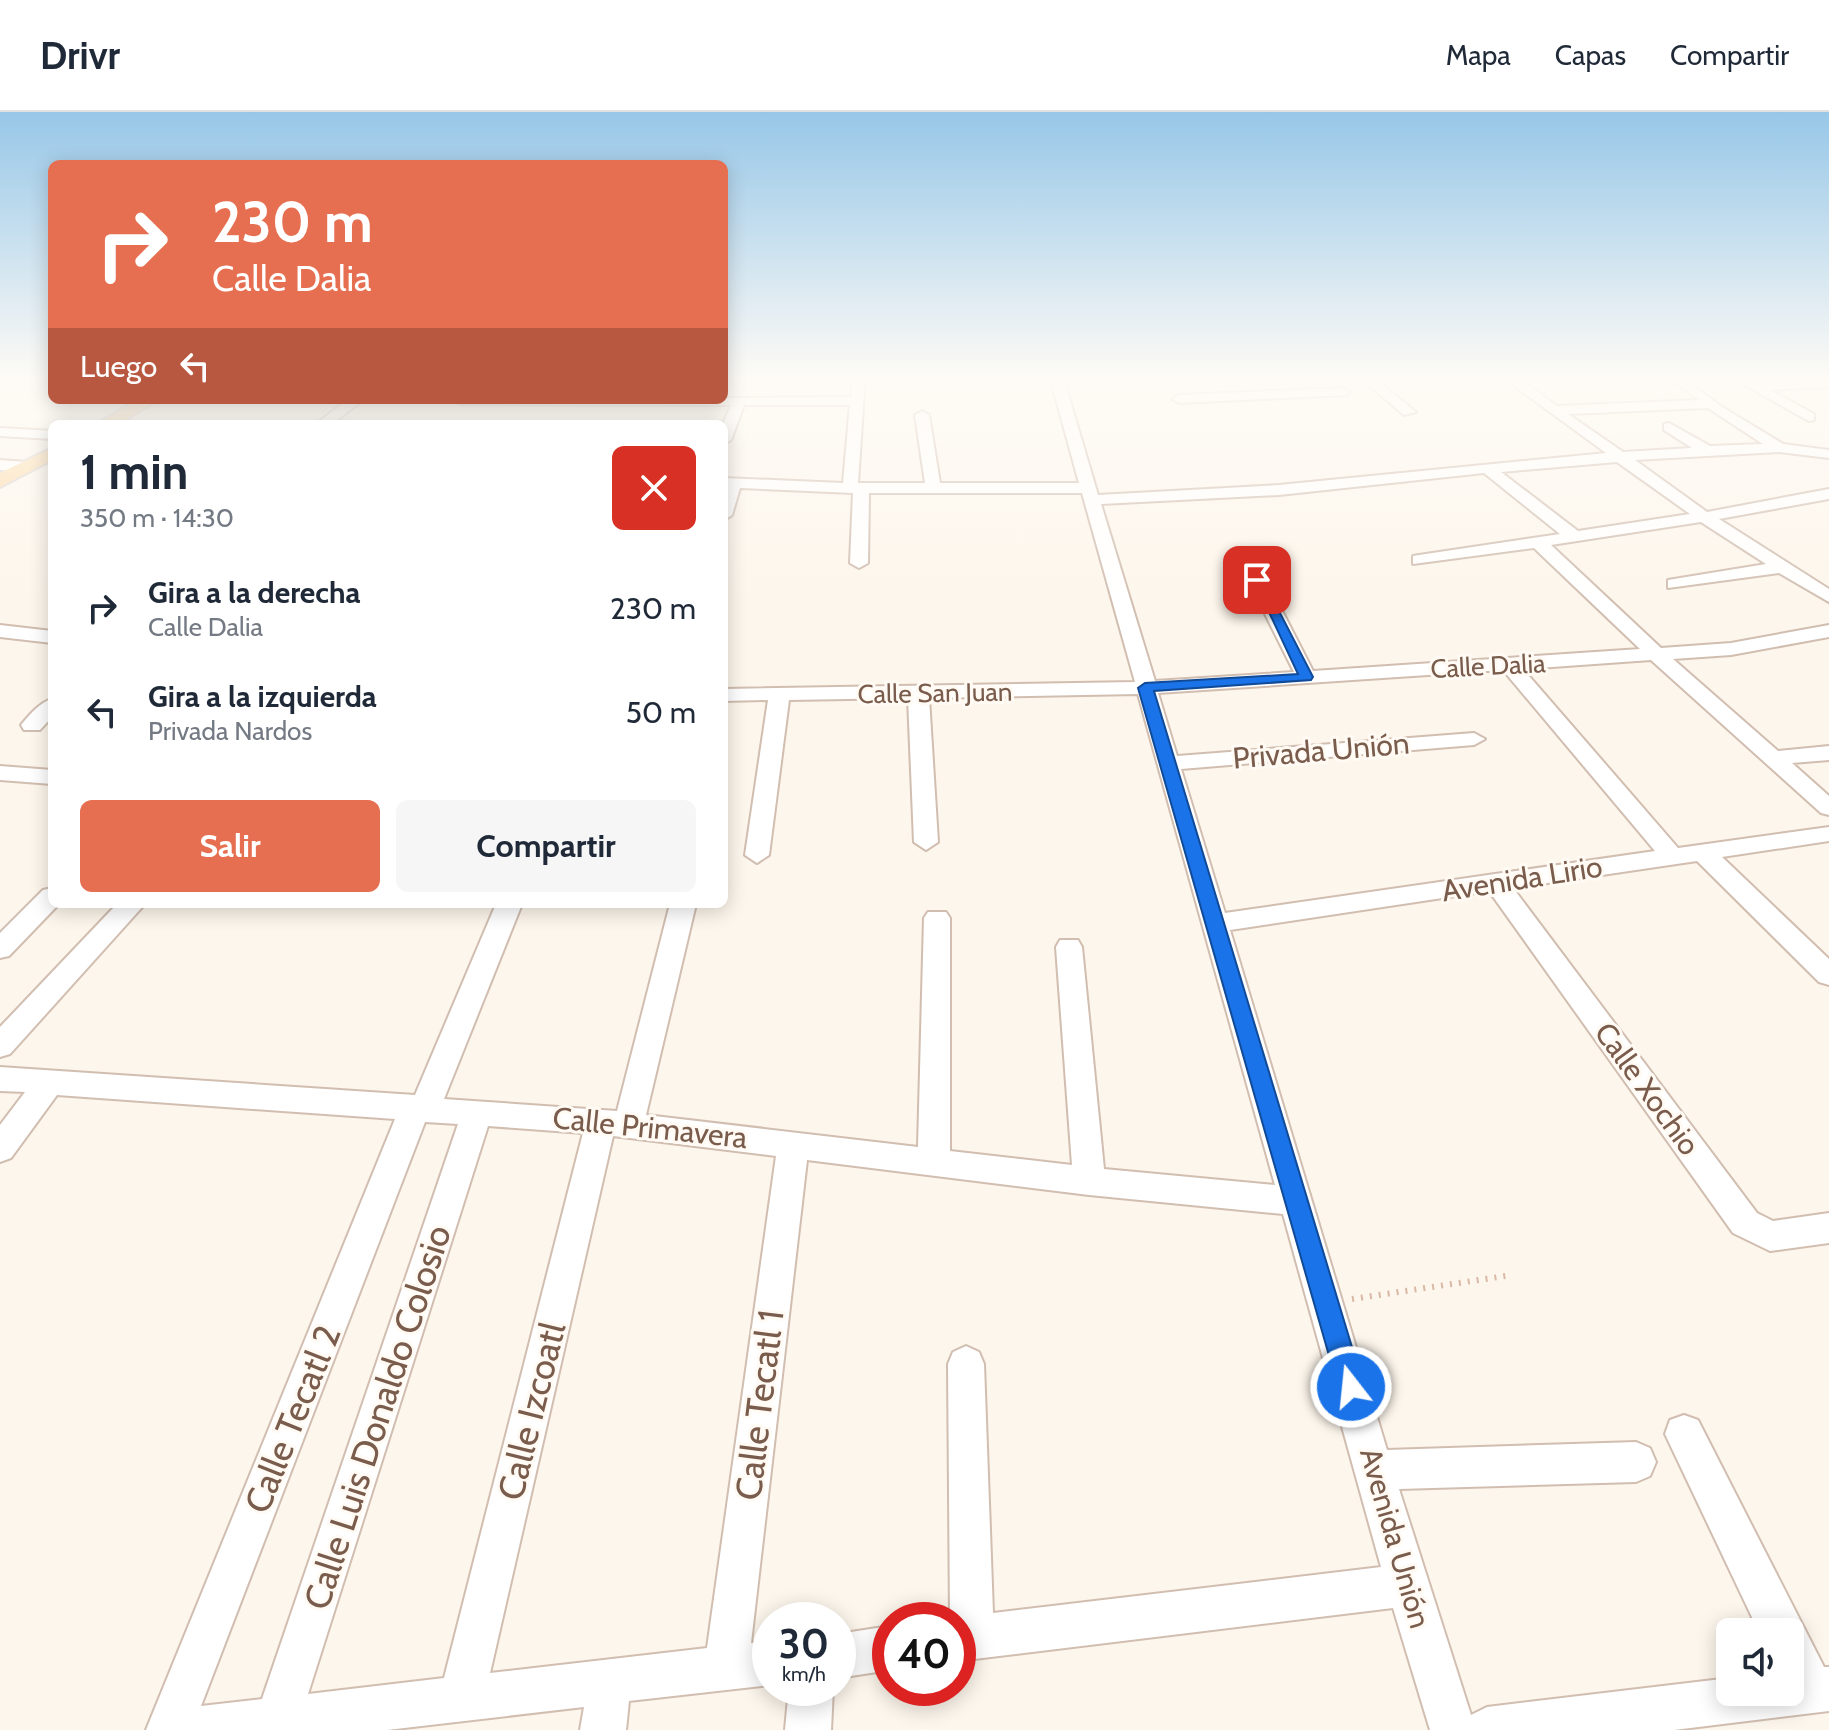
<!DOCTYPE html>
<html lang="es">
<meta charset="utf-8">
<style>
:root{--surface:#fff;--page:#f6f6f7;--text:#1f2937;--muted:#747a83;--line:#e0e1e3;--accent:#e76f51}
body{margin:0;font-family:Cabin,sans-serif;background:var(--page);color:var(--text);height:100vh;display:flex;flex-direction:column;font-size:30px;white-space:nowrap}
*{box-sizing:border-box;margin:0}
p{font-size:26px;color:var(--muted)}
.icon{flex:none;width:44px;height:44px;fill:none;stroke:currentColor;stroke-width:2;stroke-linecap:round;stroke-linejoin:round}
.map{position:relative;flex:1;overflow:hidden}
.details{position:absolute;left:48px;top:308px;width:680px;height:488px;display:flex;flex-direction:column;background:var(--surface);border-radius:12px;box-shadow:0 4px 20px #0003}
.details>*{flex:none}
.top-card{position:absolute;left:48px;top:48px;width:680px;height:244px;border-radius:12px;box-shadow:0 4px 20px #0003;background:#e76f51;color:#fff;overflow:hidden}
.buttons{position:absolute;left:1716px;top:1506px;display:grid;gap:16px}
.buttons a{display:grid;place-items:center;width:88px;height:88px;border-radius:12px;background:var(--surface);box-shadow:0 4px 20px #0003;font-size:40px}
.speed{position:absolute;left:752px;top:1490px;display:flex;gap:16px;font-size:40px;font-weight:700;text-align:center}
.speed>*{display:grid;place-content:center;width:104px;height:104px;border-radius:50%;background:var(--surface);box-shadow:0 4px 20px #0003;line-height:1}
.speed small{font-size:20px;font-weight:400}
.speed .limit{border:12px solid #d22;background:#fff;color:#111}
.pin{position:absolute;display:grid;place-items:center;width:68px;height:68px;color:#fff;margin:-34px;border-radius:16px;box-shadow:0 4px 12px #0006}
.me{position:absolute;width:88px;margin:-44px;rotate:344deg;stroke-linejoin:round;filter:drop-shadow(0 0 6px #0008)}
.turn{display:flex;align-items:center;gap:28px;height:168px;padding:0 32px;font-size:36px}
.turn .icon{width:104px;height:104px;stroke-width:2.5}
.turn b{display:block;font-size:56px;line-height:68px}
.then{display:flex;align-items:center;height:76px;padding:0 32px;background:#0003;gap:16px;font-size:30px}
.round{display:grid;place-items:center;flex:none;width:84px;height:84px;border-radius:12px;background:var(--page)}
.overview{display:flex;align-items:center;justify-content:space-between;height:136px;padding:0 32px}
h1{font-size:48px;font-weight:700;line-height:60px}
.action{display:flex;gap:16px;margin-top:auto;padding:16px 32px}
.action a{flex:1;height:92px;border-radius:12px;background:var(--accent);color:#fff;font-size:32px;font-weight:700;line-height:92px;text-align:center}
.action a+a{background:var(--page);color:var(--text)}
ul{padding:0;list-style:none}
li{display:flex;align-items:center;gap:24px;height:104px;padding:0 32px}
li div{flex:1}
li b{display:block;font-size:30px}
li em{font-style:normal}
header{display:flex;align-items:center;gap:48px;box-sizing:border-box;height:112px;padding:0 40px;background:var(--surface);border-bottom:2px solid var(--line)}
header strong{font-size:38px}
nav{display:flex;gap:44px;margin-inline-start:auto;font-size:28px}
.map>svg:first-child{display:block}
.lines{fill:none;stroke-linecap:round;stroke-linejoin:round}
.minor-casing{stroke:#d1beb0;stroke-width:4}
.major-casing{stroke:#dad1cd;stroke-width:4}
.path{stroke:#d9b8a5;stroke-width:6;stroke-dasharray:2 7;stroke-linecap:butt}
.minor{fill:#fff;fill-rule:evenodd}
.major{fill:#fbd9a5;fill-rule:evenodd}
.route{fill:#1a73e8;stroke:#114b97;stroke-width:2}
.labels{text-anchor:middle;stroke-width:6;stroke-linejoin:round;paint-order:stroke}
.far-street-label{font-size:26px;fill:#7a5c4d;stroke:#fffaf3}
.street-label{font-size:30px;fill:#7a5c4d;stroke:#fffaf3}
.near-street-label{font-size:36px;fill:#7a5c4d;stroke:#fffaf3}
</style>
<header>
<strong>Drivr</strong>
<nav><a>Mapa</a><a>Capas</a><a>Compartir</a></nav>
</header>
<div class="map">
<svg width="1829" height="1618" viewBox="0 0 1829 1618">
<rect width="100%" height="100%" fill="#fdf6ec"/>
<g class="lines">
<g class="minor-casing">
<g id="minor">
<path d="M853,265H865L858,371H925L915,303L922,299L929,303L940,371H1079L1050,265H1063L1098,383L1279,373L1606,341L1502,265H1517L1557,294L1699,288L1668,265H1683L1719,293L1783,332L1829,338V346L1779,340L1635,348L1707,400L1829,377V387L1719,407L1829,477V490L1779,461L1668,476V468L1674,467L1766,452L1701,410L1551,433L1661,536L1731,531L1829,513V525L1731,543L1673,547L1778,639L1829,634V648L1792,651L1829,684V703L1821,701L1651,548L1523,557L1678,736L1829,715V729L1722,745L1829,847V873L1819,870L1697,749L1513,776L1757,1101L1773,1109L1829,1101V1131L1770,1139L1733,1121L1489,779L1230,818L1387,1338L1636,1330L1650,1336L1656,1350L1650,1364L1636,1370L1399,1377L1471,1603L1487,1595L1730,1566V1580H1790V1520H1759L1665,1322L1670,1308L1684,1303L1698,1308L1824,1555H1829V1599L1674,1618H1430L1393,1496L958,1549V1508H950L948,1252L953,1240L966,1234L979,1240L984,1252L993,1501L1381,1455L1283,1102L1089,1083L807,1048L751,1531L770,1529V1573L629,1589L626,1618H580L584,1595L387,1618H146L395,1007L57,983L11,1046L0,1050V1013L25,980L0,979V955L415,983L496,792H522L444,987L617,999L670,792H696L646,1003L918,1035L924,806L928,800H946L950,806V1039L1072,1053L1056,835L1060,828H1078L1082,835L1104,1057L1275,1073L1138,582L929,586L938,730L926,738L914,730L908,586L789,588L769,743L757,751L745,743L768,588L724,589V577L1135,570L1082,381H869L868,451L859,456L850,451L853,381L740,376L732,403L724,408V366L843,371L850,293H744L731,328L724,332L723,312L731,293L460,292L453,288L851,285ZM1708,296L1763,332L1710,334L1669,311L1664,312V318L1692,336L1623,340L1568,302ZM1617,350L1690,402L1578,419L1501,360ZM1484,361L1560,422L1419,443L1413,444V452L1534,436L1640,537L1313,559L1254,444L1245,439L1236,444L1294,560L1155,569L1101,392L1279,383ZM1503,558L1655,739L1225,801L1181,657L1474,633L1485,627L1474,621L1177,644L1158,581ZM425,1010L458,1012L262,1587L201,1594ZM488,1014L583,1021L444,1566L308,1582ZM613,1024L776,1044L707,1536L490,1561Z"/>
<polygon points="1359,265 1373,265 1416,300 1404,303"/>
<polygon points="1730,265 1746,265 1757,271 1829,267 1829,275 1770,278 1814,302 1814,308 1809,309"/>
<polygon points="1342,276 1349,280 1347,283 1179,291 1172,287 1179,283"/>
<polygon points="347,288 363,288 332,312 316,312"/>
<polygon points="0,316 52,319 52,327 0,324"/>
<polygon points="0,348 27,350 35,355 27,360 0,358"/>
<polygon points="0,513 52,519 52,531 0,525"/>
<path d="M52,587V605L40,618H24L21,613C29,603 40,590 52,587Z"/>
<polygon points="0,654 52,658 52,672 0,668"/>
<polygon points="52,776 52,792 59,792 9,844 0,846 0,821 43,778"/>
<polygon points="117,792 145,792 10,942 0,945 0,915"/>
<polygon points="890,1514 890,1558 838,1566 838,1522"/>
<polygon points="789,1576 833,1576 831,1618 785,1618"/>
</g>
</g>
<g class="major-casing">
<g id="major">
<polygon points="137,288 157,288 119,312 97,312"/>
<polygon points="52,336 52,348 0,375 0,361"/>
</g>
</g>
<polyline class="path" points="1352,1187 1512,1163"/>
<use href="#minor" class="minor"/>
<use href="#major" class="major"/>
</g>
<linearGradient id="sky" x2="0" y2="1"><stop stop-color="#97c7e8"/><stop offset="0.54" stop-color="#fefbf6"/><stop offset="1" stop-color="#fefbf6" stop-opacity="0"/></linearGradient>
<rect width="1829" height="492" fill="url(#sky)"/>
<polygon class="route" points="1253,466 1263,468 1313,565 1311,568 1154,579 1364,1275 1360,1284 1351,1287 1342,1284 1338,1275 1138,576 1145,571 1298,562"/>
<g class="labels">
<g class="far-street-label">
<text transform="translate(1488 554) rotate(-3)" y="9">Calle Dalia</text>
<text transform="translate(935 581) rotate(-1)" y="9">Calle San Juan</text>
</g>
<g class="street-label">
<text transform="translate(1321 639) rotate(-5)" y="10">Privada Unión</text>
<text transform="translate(1522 767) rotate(-9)" y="10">Avenida Lirio</text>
<text transform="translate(1647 977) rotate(54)" y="10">Calle Xochio</text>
<text transform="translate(650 1016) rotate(6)" y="10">Calle Primavera</text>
<text transform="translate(1395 1426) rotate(74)" y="10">Avenida Unión</text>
</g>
<g class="near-street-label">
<text transform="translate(759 1293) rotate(-83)" y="13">Calle Tecatl 1</text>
<text transform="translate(531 1299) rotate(-76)" y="13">Calle Izcoatl</text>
<text transform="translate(377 1305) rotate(-72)" y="13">Calle Luis Donaldo Colosio</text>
<text transform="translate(292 1307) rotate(-68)" y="13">Calle Tecatl 2</text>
</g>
</g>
</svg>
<div class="buttons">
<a><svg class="icon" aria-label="sound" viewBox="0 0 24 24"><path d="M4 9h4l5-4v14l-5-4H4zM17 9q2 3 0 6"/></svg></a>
</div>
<div class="speed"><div>30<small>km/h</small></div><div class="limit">40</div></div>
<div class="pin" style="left:1257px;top:468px;background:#d93025"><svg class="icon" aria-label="arrive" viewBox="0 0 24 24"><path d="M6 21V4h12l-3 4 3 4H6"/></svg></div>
<svg class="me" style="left:1351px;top:1275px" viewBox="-20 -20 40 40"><circle r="17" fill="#1a73e8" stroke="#fff" stroke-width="3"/><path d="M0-11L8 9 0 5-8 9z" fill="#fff"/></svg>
<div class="top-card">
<div class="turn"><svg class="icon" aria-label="right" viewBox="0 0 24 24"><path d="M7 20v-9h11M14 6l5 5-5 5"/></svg><div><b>230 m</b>Calle Dalia</div></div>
<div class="then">Luego<svg class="icon" aria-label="left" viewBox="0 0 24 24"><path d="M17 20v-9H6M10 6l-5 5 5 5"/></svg></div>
</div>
<section class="details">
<div class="overview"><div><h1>1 min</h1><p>350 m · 14:30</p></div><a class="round" style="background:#d93025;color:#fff"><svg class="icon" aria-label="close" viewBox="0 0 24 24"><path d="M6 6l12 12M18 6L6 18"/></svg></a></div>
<ul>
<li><svg class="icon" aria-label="right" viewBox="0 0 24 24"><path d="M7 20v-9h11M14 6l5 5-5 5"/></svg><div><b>Gira a la derecha</b><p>Calle Dalia</p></div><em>230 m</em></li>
<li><svg class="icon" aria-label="left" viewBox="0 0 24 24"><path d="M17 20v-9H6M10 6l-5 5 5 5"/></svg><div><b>Gira a la izquierda</b><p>Privada Nardos</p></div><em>50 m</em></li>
</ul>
<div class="action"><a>Salir</a><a>Compartir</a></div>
</section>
</div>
